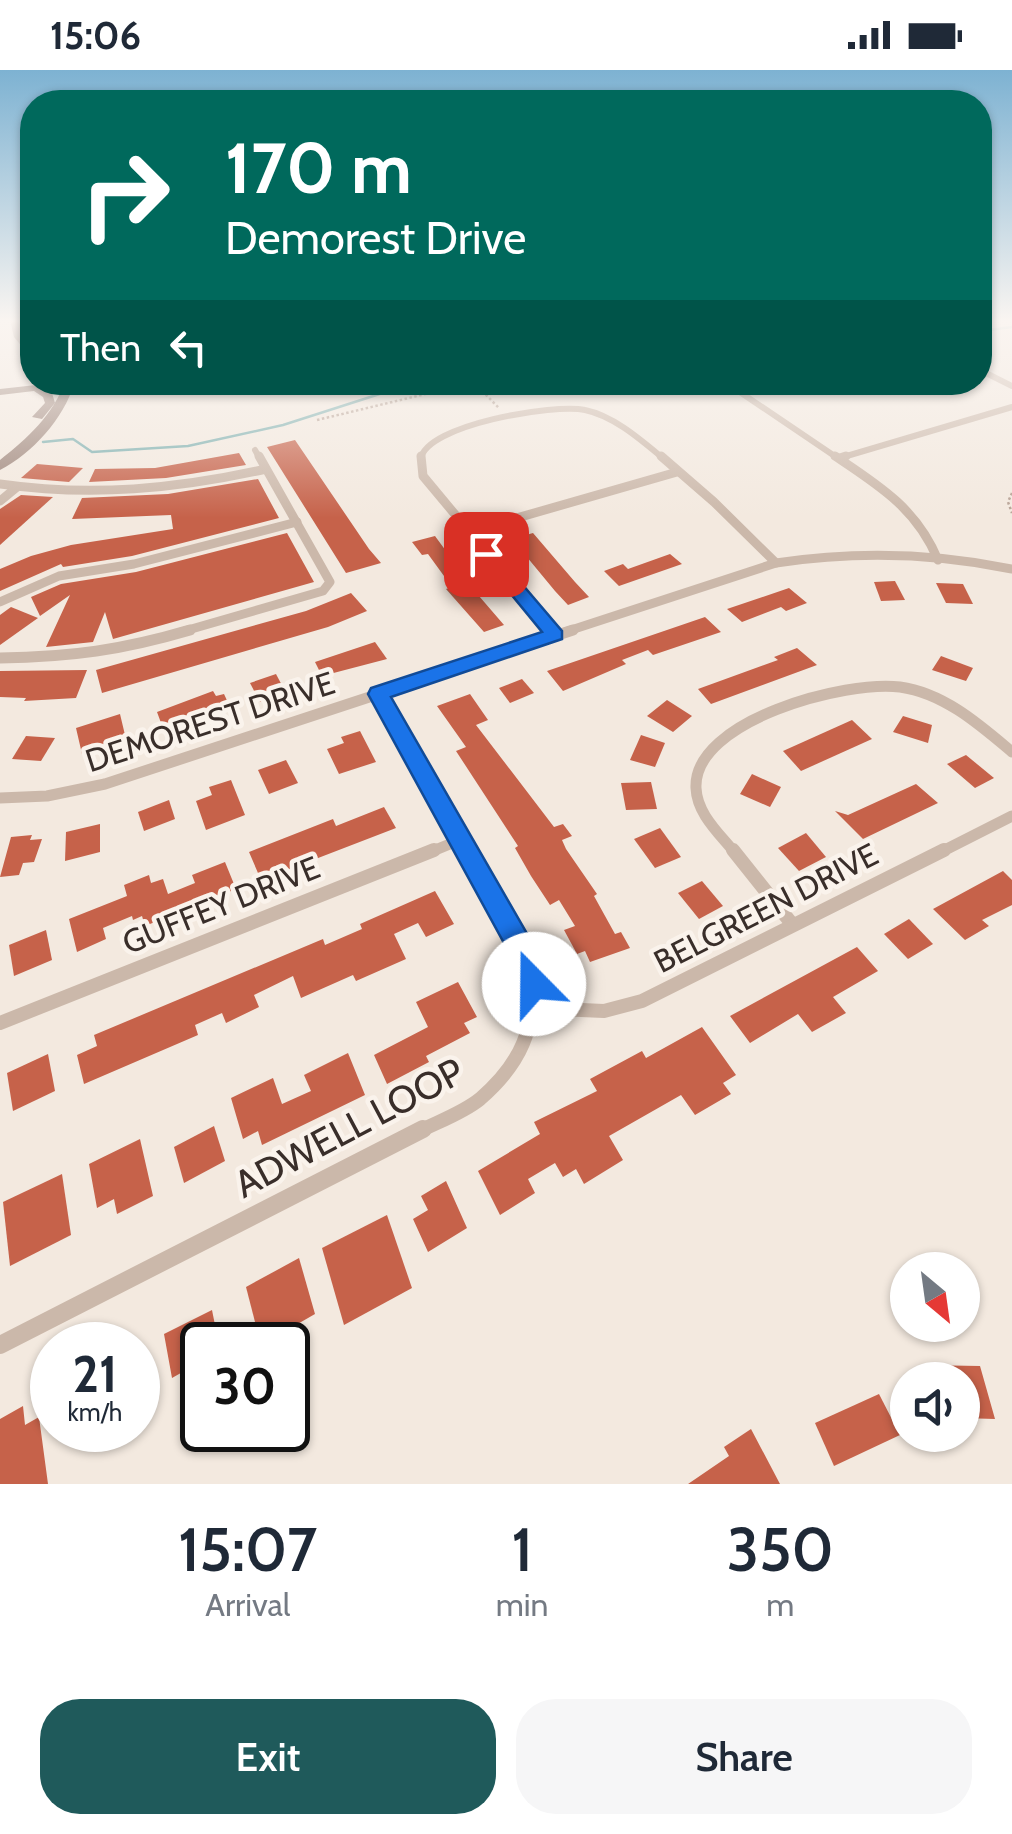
<!DOCTYPE html>
<style>
:root{--surface:#fff;--page:#f6f6f7;--text:#1f2937;--muted:#747a83;--accent:#1f5a5b}
body{margin:0;font-family:Cabin,sans-serif;background:var(--page);color:var(--text);height:100vh;display:flex;flex-direction:column;font-size:38px;white-space:nowrap}
*{box-sizing:border-box;margin:0}
p{font-size:32px;color:var(--muted)}
.icon{flex:none;width:55px;height:55px;fill:none;stroke:currentColor;stroke-width:2;stroke-linecap:round;stroke-linejoin:round}
.map{position:relative;height:1414px;overflow:hidden}
.details{display:flex;flex-direction:column;background:var(--surface);flex:1}
.details>*{flex:none}
.hud{position:absolute;left:20px;top:20px;width:972px;height:305px;border-radius:40px;box-shadow:0 2px 8px #0004;background:#00695c;color:#fff;overflow:hidden}
.needle{width:65px;rotate:151deg}
.fabs{position:absolute;left:890px;top:1182px;display:grid;gap:20px}
.fabs a{display:grid;place-items:center;width:90px;height:90px;border-radius:50%;background:var(--surface);box-shadow:0 2px 8px #0004;font-size:50px}
.speed{position:absolute;left:30px;top:1252px;display:flex;gap:20px;font-size:50px;font-weight:700;text-align:center}
.speed>*{display:grid;place-content:center;width:130px;height:130px;border-radius:50%;background:var(--surface);box-shadow:0 2px 8px #0004;line-height:1}
.speed small{font-size:25px;font-weight:400}
.speed .limit{border:5px solid #111;border-radius:15px;background:#fff;color:#111}
.pin{position:absolute;display:grid;place-items:center;width:85px;height:85px;color:#fff;margin:-42px;border-radius:20px;box-shadow:0 5px 15px #0006}
.me{position:absolute;width:110px;margin:-55px;rotate:338deg;stroke-linejoin:round;filter:drop-shadow(0 0 8px #0008)}
.turn{display:flex;align-items:center;gap:35px;height:210px;padding:0 40px;font-size:45px}
.turn .icon{width:130px;height:130px;stroke-width:2.5}
.turn b{display:block;font-size:70px;line-height:85px}
.then{display:flex;align-items:center;height:95px;padding:0 40px;background:#0003;gap:20px;font-size:38px}
.eta{display:flex;justify-content:space-evenly;align-items:center;height:170px;text-align:center}
.eta b{font-size:60px;font-weight:600;line-height:70px}
.button{display:flex;gap:20px;margin-top:auto;padding:20px 40px}
.button a{flex:1;height:115px;border-radius:40px;background:var(--accent);color:#fff;font-size:40px;font-weight:600;line-height:115px;text-align:center}
.button a+a{background:var(--page);color:var(--text)}
.status{display:flex;justify-content:space-between;align-items:center;height:70px;padding:0 50px;background:var(--surface);direction:ltr}
.status svg{height:28px;fill:currentColor}
.map>svg:first-child{display:block}
.lines{fill:none;stroke-linecap:round;stroke-linejoin:round}
.stream{stroke:#7eb0b0;stroke-width:2.5}
.building{fill:#c6624a}
.path{stroke:#b7a295;stroke-width:2.5;stroke-dasharray:2.5 2.5;stroke-linecap:butt}
.street-far4{stroke:#cbb8aa;stroke-width:6}
.street-far3{stroke:#cbb8aa;stroke-width:9}
.street-far2{stroke:#cbb8aa;stroke-width:11}
.street-far1{stroke:#cbb8aa;stroke-width:14}
.street{stroke:#cbb8aa;stroke-width:18}
.secondary{fill:#9f877c;fill-rule:evenodd}
.route{fill:#1a73e8;stroke:#114b97;stroke-width:2.5}
.labels{text-anchor:middle;stroke-width:9;stroke-linejoin:round;paint-order:stroke}
.street-label{font-size:32px;fill:#392e2a;stroke:#faf3ec}
.near-street-label{font-size:38px;fill:#392e2a;stroke:#faf3ec}
</style>
<div class="status"><b>15:06</b><svg viewBox="0 0 49 12"><path d="M0 12V9h3v3zM5 12V6h3v6zM10 12V3h3v9zM15 12V0h3v12zM26 1h20v11H26zM47 4h2v5h-2z"/></svg></div>
<div class="map">
<svg width="1012" height="1414" viewBox="0 0 1012 1414">
<rect width="100%" height="100%" fill="#f3e9df"/>
<g class="lines">
<g class="stream">
<polyline points="980,261 1012,257"/>
<polyline points="43,372 73,369 92,382 188,376 283,355 417,312"/>
</g>
</g>
<g class="building">
<polygon points="295,370 369,479 381,493 346,503 267,377"/>
<polygon points="239,383 246,395 166,408 89,412 95,399 155,398"/>
<polygon points="37,394 83,398 69,412 21,408"/>
<polygon points="258,409 279,448 132,486 63,497 61,494 0,521 0,499 31,486 71,475 173,459 171,445 72,449 82,428 168,424"/>
<polygon points="21,425 53,427 0,475 0,439"/>
<polygon points="287,463 314,512 113,569 105,542 93,572 46,577 70,525 40,546 31,527 61,514 136,502"/>
<polygon points="533,463 575,512 589,527 568,535 555,521 512,469"/>
<polygon points="435,466 479,526 504,555 484,562 446,519 452,517 428,484 422,485 412,472"/>
<polygon points="670,484 682,494 619,516 604,501 623,494 628,499"/>
<polygon points="895,511 905,530 881,531 874,512"/>
<polygon points="936,513 963,514 973,534 946,533"/>
<polygon points="789,518 807,533 786,541 781,537 742,552 727,539"/>
<polygon points="351,523 367,541 328,557 102,623 96,600 306,541"/>
<polygon points="11,537 38,548 0,575 0,545"/>
<polygon points="705,547 721,562 653,585 648,580 622,590 626,594 563,621 547,601"/>
<polygon points="375,572 387,589 322,606 315,592"/>
<polygon points="797,578 817,595 711,634 698,619 778,590 774,587"/>
<polygon points="941,586 973,598 966,611 932,600"/>
<polygon points="87,600 76,628 24,631 26,628 0,627 0,601"/>
<polygon points="276,604 286,623 260,632 250,613"/>
<polygon points="522,609 534,623 510,633 499,618"/>
<polygon points="213,621 216,626 224,624 231,639 164,661 157,642"/>
<polygon points="470,624 488,650 476,655 554,757 563,754 572,766 562,770 566,779 597,824 594,826 615,864 621,862 630,878 590,892 585,881 577,884 564,860 575,856 559,830 550,835 531,806 515,778 518,776 456,681 466,677 437,636"/>
<polygon points="667,630 692,646 673,662 647,646"/>
<polygon points="120,644 125,665 117,668 119,676 82,684 76,658"/>
<polygon points="903,646 932,655 928,673 893,662"/>
<polygon points="852,650 872,669 801,701 783,681"/>
<polygon points="360,661 376,692 339,704 327,679 344,673 341,667"/>
<polygon points="641,665 665,673 655,697 630,690"/>
<polygon points="26,666 55,668 41,691 12,689"/>
<polygon points="966,685 994,708 975,718 947,694"/>
<polygon points="286,690 298,713 269,724 258,700"/>
<polygon points="752,704 781,717 770,737 740,724"/>
<polygon points="231,710 245,745 206,760 196,731 212,725 209,717"/>
<polygon points="651,712 657,739 626,740 621,713"/>
<polygon points="916,714 938,733 863,769 835,741 848,745"/>
<polygon points="169,730 175,749 144,761 138,742"/>
<polygon points="384,737 396,758 261,810 249,782 333,749 336,756"/>
<polygon points="100,754 100,782 65,791 66,762"/>
<polygon points="660,758 681,787 655,798 634,769"/>
<polygon points="806,763 826,787 799,801 778,778"/>
<polygon points="32,765 30,770 42,769 34,792 23,793 19,805 0,807 11,767"/>
<polygon points="225,792 236,819 145,856 142,846 133,850 132,846 103,858 106,869 77,882 69,849 127,826 124,815 149,805 151,813 163,809 168,824 195,813 192,805"/>
<polygon points="1003,801 1012,810 1012,835 982,850 989,856 965,870 933,839"/>
<polygon points="702,811 723,836 699,849 678,823"/>
<polygon points="435,821 454,854 426,867 418,853 394,864 406,889 356,911 353,905 301,928 293,906 254,925 259,937 226,953 222,943 195,955 198,965 84,1014 77,985 97,976 94,965 323,869 325,875 362,859 360,854"/>
<polygon points="909,849 933,874 908,889 884,864"/>
<polygon points="46,860 52,890 14,906 9,875"/>
<polygon points="857,877 878,901 833,927 846,943 812,962 798,944 750,973 730,946"/>
<polygon points="458,912 477,947 464,953 470,963 426,986 429,992 387,1014 374,985 428,957 416,932"/>
<polygon points="702,957 736,1005 723,1013 731,1024 695,1045 681,1025 609,1066 623,1090 584,1114 576,1099 563,1107 555,1093 528,1109 535,1123 500,1145 478,1101 540,1064 534,1052 597,1021 590,1009 642,981 646,988"/>
<polygon points="348,983 365,1025 262,1075 258,1061 243,1069 231,1028 273,1008 282,1034 311,1021 304,1005"/>
<polygon points="48,984 55,1021 13,1041 7,1003"/>
<polygon points="214,1056 225,1091 184,1113 174,1077"/>
<polygon points="140,1069 153,1126 117,1144 114,1129 97,1138 89,1094"/>
<polygon points="62,1104 71,1165 10,1196 3,1132"/>
<polygon points="446,1111 467,1158 428,1182 413,1149 428,1140 421,1126"/>
<polygon points="387,1145 412,1218 344,1255 322,1178"/>
<polygon points="299,1188 315,1244 261,1275 246,1217"/>
<polygon points="212,1240 219,1275 202,1275 202,1291 172,1308 164,1264"/>
<polygon points="922,1295 980,1296 995,1349 962,1348 962,1310 926,1310"/>
<polygon points="879,1324 900,1365 834,1396 815,1353"/>
<polygon points="23,1336 25,1355 39,1347 48,1414 0,1414 0,1349"/>
<polygon points="751,1359 780,1414 688,1414 729,1386 724,1377"/>
</g>
<g class="lines">
<g class="path">
<polyline points="317,350 459,316 481,320 499,338"/>
<polyline points="1012,423 1008,432 1012,443"/>
</g>
<g class="street-far4">
<polyline points="980,300 1012,316"/>
<polyline points="725,312 839,389"/>
<polyline points="255,380 260,389"/>
<polyline points="840,388 1012,337"/>
<path d="M421,389C425,355 555,333 585,340C614,346 641,370 664,389"/>
</g>
<g class="street-far3">
<polyline points="421,386 423,406 553,562"/>
<polyline points="661,386 714,432 776,493"/>
<path d="M835,386C880,416 917,439 938,490"/>
<polyline points="840,388 846,386"/>
<path d="M0,414C91,427 177,419 266,399"/>
<polyline points="0,431 17,417"/>
<polyline points="468,462 677,402"/>
<polyline points="0,532 59,506 134,494 297,452"/>
<polyline points="181,562 323,521 330,512 259,386"/>
<path d="M565,562L776,493C855,481 934,483 1012,499"/>
</g>
<g class="street-far2">
<polyline points="551,560 555,565"/>
<path d="M0,588C71,587 122,580 190,560"/>
<polyline points="379,624 468,783"/>
<polyline points="0,728 47,726 105,714 573,560"/>
<polyline points="428,783 462,769"/>
<path d="M735,783C719,763 697,744 696,718C693,650 847,610 900,617C944,623 980,655 1012,682"/>
<polyline points="939,783 1012,746"/>
</g>
<g class="street-far1">
<polyline points="733,780 792,854"/>
<polyline points="535,938 604,941 642,931 944,780"/>
<polyline points="0,953 434,780"/>
<path d="M418,1062C437,1052 463,1043 480,1029C577,945 514,867 466,780"/>
</g>
<polyline class="street" points="0,1275 423,1059"/>
<g class="secondary">
<path d="M10,250H20C23,263 32,276 32,286L29,285L14,267Z"/>
<path d="M65,312L74,314C64,348 32,384 0,400V390C28,368 52,346 65,312Z"/>
<polygon points="36,315 52,323 55,333 42,349 32,347 45,333 43,327 34,321 0,325 0,319"/>
</g>
</g>
<linearGradient id="sky" x2="0" y2="1"><stop stop-color="#7db2d2"/><stop offset="0.56" stop-color="#faf5f1"/><stop offset="1" stop-color="#faf5f1" stop-opacity="0"/></linearGradient>
<rect width="1012" height="448" fill="url(#sky)"/>
<polygon class="route" points="486,478 493,480 562,561 562,569 391,627 533,874 547,914 543,923 534,926 524,923 511,886 368,624 371,618 542,562 478,484"/>
<g class="labels">
<g class="street-label">
<text transform="translate(210 652) rotate(-18)" y="11">DEMOREST DRIVE</text>
<text transform="translate(221 835) rotate(-22)" y="11">GUFFEY DRIVE</text>
<text transform="translate(766 838) rotate(-27)" y="11">BELGREEN DRIVE</text>
</g>
<g class="near-street-label">
<text transform="translate(349 1058) rotate(-28)" y="13">ADWELL LOOP</text>
</g>
</g>
</svg>
<div class="fabs">
<a><svg class="needle" viewBox="-14 -14 28 28"><path d="M0-13l5 13h-10z" fill="#e53935"/><path d="M0 13l5-13h-10z" fill="#747a83"/></svg></a>
<a><svg class="icon" aria-label="sound" viewBox="0 0 24 24"><path d="M4 9h4l5-4v14l-5-4H4zM17 9q2 3 0 6"/></svg></a>
</div>
<div class="speed"><div>21<small>km/h</small></div><div class="limit">30</div></div>
<div class="pin" style="left:486px;top:484px;background:#d93025"><svg class="icon" aria-label="arrive" viewBox="0 0 24 24"><path d="M6 21V4h12l-3 4 3 4H6"/></svg></div>
<svg class="me" style="left:534px;top:914px" viewBox="-20 -20 40 40"><circle r="19" fill="#fff"/><path d="M0-13L10 11 0 6-10 11z" fill="#1a73e8"/></svg>
<div class="hud">
<div class="turn"><svg class="icon" aria-label="right" viewBox="0 0 24 24"><path d="M7 20v-9h11M14 6l5 5-5 5"/></svg><div><b>170 m</b>Demorest Drive</div></div>
<div class="then">Then<svg class="icon" aria-label="left" viewBox="0 0 24 24"><path d="M17 20v-9H6M10 6l-5 5 5 5"/></svg></div>
</div>
</div>
<section class="details">
<div class="eta">
<div><b>15:07</b><p>Arrival</p></div>
<div><b>1</b><p>min</p></div>
<div><b>350</b><p>m</p></div>
</div>
<div class="button"><a>Exit</a><a>Share</a></div>
</section>
